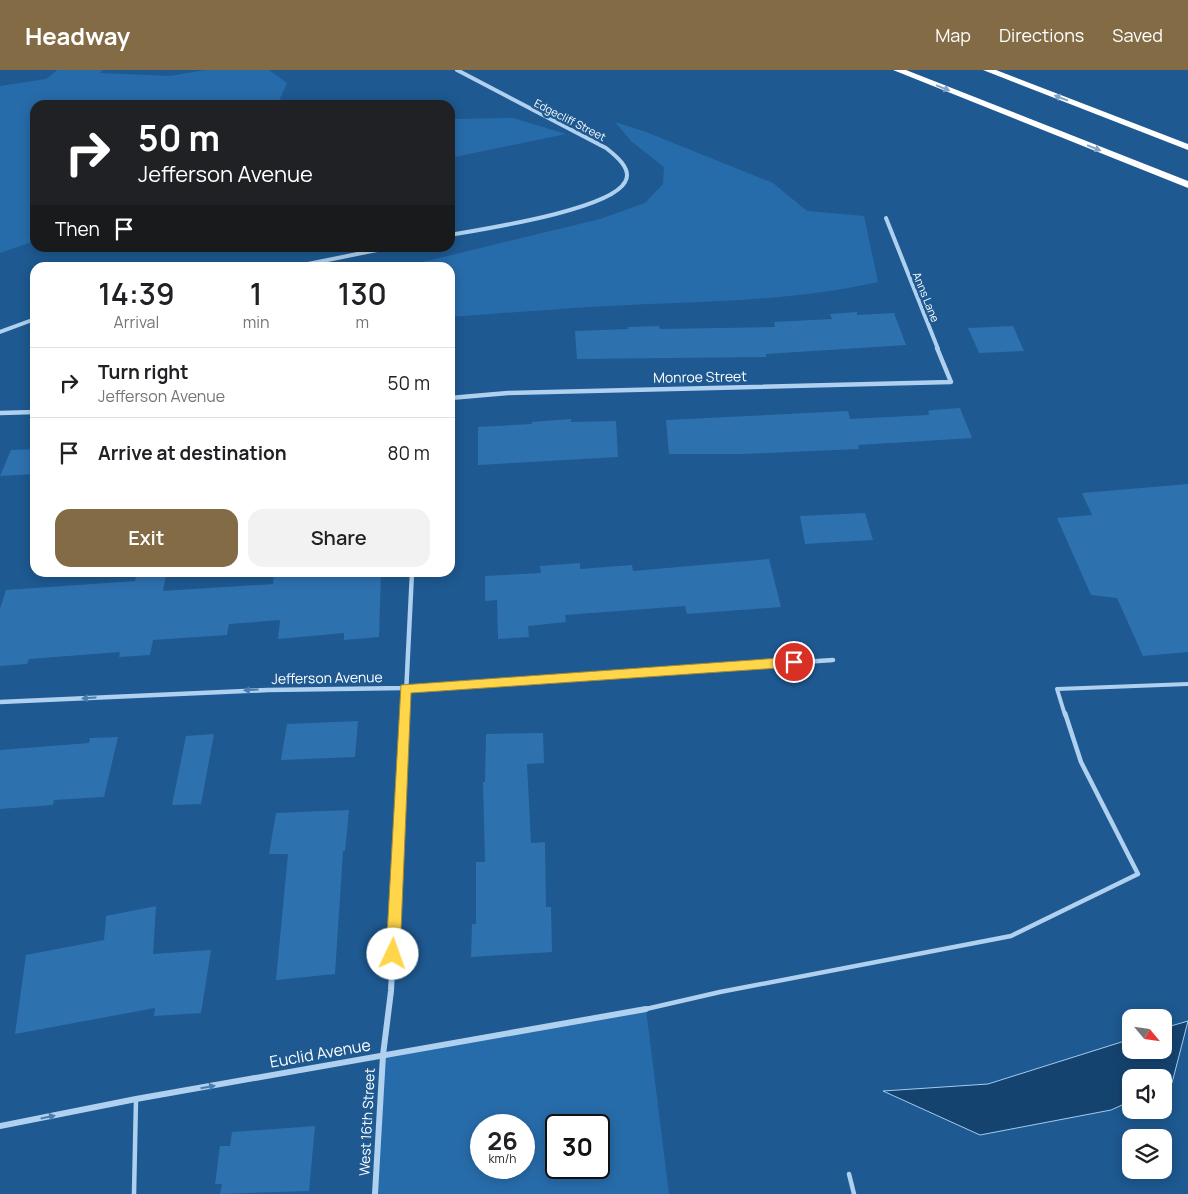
<!DOCTYPE html>
<style>
:root{--surface:#fff;--page:#f2f2f2;--text:#202124;--muted:#757577;--line:#e0e0e0;--accent:#836c45}
body{margin:0;font-family:Manrope,sans-serif;background:var(--page);color:var(--text);height:100vh;display:flex;flex-direction:column;font-size:19px;white-space:nowrap}
*{box-sizing:border-box;margin:0}
p{font-size:16px;color:var(--muted)}
.icon{flex:none;width:28px;height:28px;fill:none;stroke:currentColor;stroke-width:2;stroke-linecap:round;stroke-linejoin:round}
.map{position:relative;flex:1;overflow:hidden}
.panel{position:absolute;left:30px;top:192px;width:425px;height:315px;display:flex;flex-direction:column;background:var(--surface);border-radius:15px;box-shadow:0 2px 12px #0003}
.panel>*{flex:none}
.guide{position:absolute;left:30px;top:30px;width:425px;height:152px;border-radius:15px;box-shadow:0 2px 12px #0003;background:#202124;color:#fff;overflow:hidden}
.needle{width:32px;rotate:119deg}
.controls{position:absolute;left:1122px;top:939px;display:grid;gap:10px}
.controls a{display:grid;place-items:center;width:50px;height:50px;border-radius:10px;background:var(--surface);box-shadow:0 2px 12px #0003;font-size:25px}
.speed{position:absolute;left:470px;top:1044px;display:flex;gap:10px;font-size:25px;font-weight:700;text-align:center}
.speed>*{display:grid;place-content:center;width:65px;height:65px;border-radius:50%;background:var(--surface);box-shadow:0 2px 12px #0003;line-height:1}
.speed small{font-size:12px;font-weight:400}
.speed .limit{border:2px solid #111;border-radius:8px;background:#fff;color:#111}
.pin{position:absolute;display:grid;place-items:center;width:42px;height:42px;color:#fff;margin:-21px;border:2px solid #fff;border-radius:50%;box-shadow:0 1px 5px #0007}
.me{position:absolute;width:55px;margin:-28px;rotate:3deg;stroke-linejoin:round;filter:drop-shadow(0 0 4px #0008)}
.turn{display:flex;align-items:center;gap:18px;height:105px;padding:0 25px;font-size:22px}
.turn .icon{width:65px;height:65px;stroke-width:2.5}
.turn b{display:block;font-size:35px;line-height:42px}
.then{display:flex;align-items:center;height:48px;padding:0 25px;background:#0003;gap:10px;font-size:19px}
.eta{display:flex;justify-content:space-evenly;align-items:center;height:85px;text-align:center}
.eta b{font-size:30px;font-weight:600;line-height:35px}
.action{display:flex;gap:10px;margin-top:auto;padding:10px 25px}
.action a{flex:1;height:58px;border-radius:15px;background:var(--accent);color:#fff;font-size:20px;font-weight:600;line-height:58px;text-align:center}
.action a+a{background:var(--page);color:var(--text)}
ul{padding:0;list-style:none}
li{display:flex;align-items:center;gap:15px;height:70px;padding:0 25px;border-top:1px solid var(--line)}
li div{flex:1}
li b{display:block;font-size:19px}
li em{font-style:normal}
header{display:flex;align-items:center;gap:30px;box-sizing:border-box;height:70px;padding:0 25px;background:var(--accent);color:#fff}
header strong{font-size:24px}
nav{display:flex;gap:28px;margin-inline-start:auto;font-size:18px}
.map>svg:first-child{display:block}
.green{fill:#276caa;fill-rule:evenodd}
.water{fill:#154370;stroke:#a2ccef}
.building{fill:#2e71af}
.lines{fill:none;stroke-linecap:round;stroke-linejoin:round}
.service-far1{stroke:#afd0ee;stroke-width:4}
.service{stroke:#afd0ee;stroke-width:4.5}
.minor-far2{stroke:#afd0ee;stroke-width:4}
.minor-far1{stroke:#afd0ee;stroke-width:4.5}
.minor{stroke:#afd0ee;stroke-width:6}
.motorway{fill:#fff;fill-rule:evenodd}
.oneway{fill:#83a4c2}
.oneway2{fill:#4a7dad}
.route{fill:#ffd54a;stroke:#a68a30}
.labels{text-anchor:middle;stroke-width:5;stroke-linejoin:round;paint-order:stroke}
.far-street-label{font-size:11px;fill:#fff;stroke:#1e5991}
.street-label{font-size:14px;fill:#fff;stroke:#1e5991}
.near-street-label{font-size:16px;fill:#fff;stroke:#1e5991}
</style>
<header>
<strong>Headway</strong>
<nav><a>Map</a><a>Directions</a><a>Saved</a></nav>
</header>
<div class="map">
<svg width="1188" height="1124" viewBox="0 0 1188 1124">
<rect width="100%" height="100%" fill="#1e5991"/>
<g class="green">
<polygon points="57,0 103,0 100,3 170,6 205,0 269,0 287,13 277,35 35,35 35,171 0,183 0,16 46,9"/>
<polygon points="513,48 566,64 450,88 450,49"/>
<path d="M615,52L646,62L773,113L807,141L864,146L878,212C803,229 725,231 648,234C582,237 516,242 450,247V198L402,197L600,149L645,133L663,114L664,97L631,71Z"/>
<path d="M646,939L669,1124H375L383,985ZM481,1055H524V1098H481ZM556,1055H599V1098H556Z"/>
</g>
<polygon class="water" points="1188,951 1172,1013 1164,1017 1164,1008 1131,1008 1131,1031 1111,1040 980,1065 883,1021 988,1014 1131,969 1131,980 1164,980 1164,958"/>
<g class="building">
<polygon points="857,242 857,245 894,243 906,275 766,284 766,287 577,289 575,261 628,259 628,257 659,256 660,259 775,257 774,252 832,249 830,244"/>
<polygon points="1013,256 1024,281 979,283 968,258"/>
<polygon points="960,338 972,368 858,375 859,379 742,384 669,384 666,350 848,341 850,349 929,345 928,341 932,340"/>
<polygon points="571,349 571,352 616,351 618,387 478,395 478,357 532,354 531,352"/>
<polygon points="35,379 35,404 0,406 11,380"/>
<polygon points="1188,414 1188,582 1143,586 1117,528 1091,525 1057,448 1092,445 1082,423"/>
<polygon points="865,443 873,470 805,474 800,446"/>
<polygon points="769,489 781,537 687,544 685,536 565,545 566,552 528,556 529,567 498,569 497,530 485,531 485,506 541,503 540,496 580,493 580,499 632,495 633,501"/>
<polygon points="274,502 381,502 379,567 344,570 344,563 278,569 280,550 229,554 227,565 153,570 150,585 119,587 120,582 29,589 27,594 0,596 0,539 6,520 135,511 136,507 166,504 163,521 273,514"/>
<polygon points="358,651 355,687 281,690 287,654"/>
<polygon points="543,663 544,693 527,694 531,773 545,772 546,837 551,837 552,882 471,887 472,854 476,854 476,792 485,792 483,712 485,712 486,664"/>
<polygon points="214,664 201,734 172,735 186,666"/>
<polygon points="118,667 104,727 54,730 53,735 0,739 0,680 89,673 90,668"/>
<polygon points="349,740 345,781 343,781 335,904 276,910 288,784 269,784 276,743"/>
<polygon points="156,836 153,884 211,880 201,943 154,946 155,938 15,964 26,885 104,870 106,846"/>
<polygon points="315,1056 309,1121 220,1124 222,1114 215,1114 220,1076 230,1076 232,1062"/>
</g>
<g class="lines">
<polyline class="service-far1" points="1065,645 1057,619 1188,614"/>
<g class="service">
<polyline points="646,939 720,922 1011,866 1138,804 1081,692 1065,643"/>
<polyline points="849,1104 854,1124"/>
<polyline points="134,1124 136,1029"/>
</g>
<g class="minor-far2">
<polyline points="886,148 938,279"/>
<path d="M450,165C483,159 610,140 625,112C633,99 615,85 606,78L457,0"/>
<polyline points="288,198 387,178"/>
<polyline points="0,262 35,249"/>
</g>
<g class="minor-far1">
<polyline points="450,328 508,323 951,312 937,278"/>
<polyline points="0,343 35,342"/>
<polyline points="0,632 268,620 405,618 833,590"/>
<polyline points="405,645 412,502"/>
</g>
<g class="minor">
<polyline points="0,1056 136,1029 646,939"/>
<polyline points="375,1124 383,985 391,921 405,643"/>
</g>
<g class="motorway">
<polygon points="893,0 906,0 1188,111 1188,118"/>
<polygon points="983,0 996,0 1188,74 1188,80"/>
</g>
</g>
<defs><path id="oneway-solid" d="M-6-.8H1V-3.2L6.5 0L1 3.2V.8H-6Z" transform="scale(1.25)"/></defs>
<g class="oneway">
<use href="#oneway-solid" transform="translate(943 18) rotate(22)"/>
<use href="#oneway-solid" transform="translate(1061 28) rotate(-159)"/>
<use href="#oneway-solid" transform="translate(1094 78) rotate(22)"/>
</g>
<g class="oneway2">
<use href="#oneway-solid" transform="translate(251 620) rotate(177)"/>
<use href="#oneway-solid" transform="translate(89 628) rotate(177)"/>
<use href="#oneway-solid" transform="translate(208 1017) rotate(-10)"/>
<use href="#oneway-solid" transform="translate(48 1047) rotate(-11)"/>
</g>
<polygon class="route" points="794,587 800,592 794,597 411,623 400,884 398,889 393,891 388,889 386,884 401,615"/>
<g class="labels">
<g class="far-street-label">
<text transform="translate(570 50) rotate(27)" y="4">Edgecliff Street</text>
<text transform="translate(926 227) rotate(68)" y="4">Anns Lane</text>
</g>
<g class="street-label">
<text transform="translate(700 307) rotate(-1)" y="5">Monroe Street</text>
<text transform="translate(327 608) rotate(-1)" y="5">Jefferson Avenue</text>
<text transform="translate(367 1052) rotate(-87)" y="5">West 16th Street</text>
</g>
<g class="near-street-label">
<text transform="translate(320 983) rotate(-10)" y="6">Euclid Avenue</text>
</g>
</g>
</svg>
<div class="controls">
<a><svg class="needle" viewBox="-14 -14 28 28"><path d="M0-13l5 13h-10z" fill="#e53935"/><path d="M0 13l5-13h-10z" fill="#757577"/></svg></a>
<a><svg class="icon" aria-label="sound" viewBox="0 0 24 24"><path d="M4 9h4l5-4v14l-5-4H4zM17 9q2 3 0 6"/></svg></a>
<a><svg class="icon" aria-label="layers" viewBox="0 0 24 24"><path d="M12 4l9 5-9 5-9-5zM3 14l9 5 9-5"/></svg></a>
</div>
<div class="speed"><div>26<small>km/h</small></div><div class="limit">30</div></div>
<div class="pin" style="left:794px;top:592px;background:#d93025"><svg class="icon" aria-label="arrive" viewBox="0 0 24 24"><path d="M6 21V4h12l-3 4 3 4H6"/></svg></div>
<svg class="me" style="left:393px;top:884px" viewBox="-20 -20 40 40"><circle r="19" fill="#fff"/><path d="M0-13L10 11 0 6-10 11z" fill="#ffd54a"/></svg>
<div class="guide">
<div class="turn"><svg class="icon" aria-label="right" viewBox="0 0 24 24"><path d="M7 20v-9h11M14 6l5 5-5 5"/></svg><div><b>50 m</b>Jefferson Avenue</div></div>
<div class="then">Then<svg class="icon" aria-label="arrive" viewBox="0 0 24 24"><path d="M6 21V4h12l-3 4 3 4H6"/></svg></div>
</div>
<section class="panel">
<div class="eta">
<div><b>14:39</b><p>Arrival</p></div>
<div><b>1</b><p>min</p></div>
<div><b>130</b><p>m</p></div>
</div>
<ul>
<li><svg class="icon" aria-label="right" viewBox="0 0 24 24"><path d="M7 20v-9h11M14 6l5 5-5 5"/></svg><div><b>Turn right</b><p>Jefferson Avenue</p></div><em>50 m</em></li>
<li><svg class="icon" aria-label="arrive" viewBox="0 0 24 24"><path d="M6 21V4h12l-3 4 3 4H6"/></svg><div><b>Arrive at destination</b></div><em>80 m</em></li>
</ul>
<div class="action"><a>Exit</a><a>Share</a></div>
</section>
</div>
